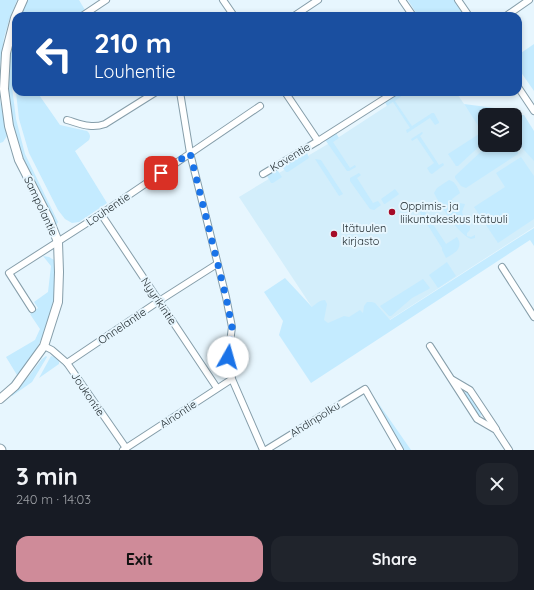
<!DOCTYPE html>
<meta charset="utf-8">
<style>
:root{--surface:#171b24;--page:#20242c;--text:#f1f3f6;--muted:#9ea1a6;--accent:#cf8b99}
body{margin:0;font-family:Quicksand,sans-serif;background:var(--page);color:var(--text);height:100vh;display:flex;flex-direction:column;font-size:15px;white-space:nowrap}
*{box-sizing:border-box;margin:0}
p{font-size:13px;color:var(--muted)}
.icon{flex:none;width:22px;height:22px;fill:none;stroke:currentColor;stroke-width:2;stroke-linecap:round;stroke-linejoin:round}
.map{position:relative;height:450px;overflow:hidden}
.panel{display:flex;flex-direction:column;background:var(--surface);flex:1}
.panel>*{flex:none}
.guide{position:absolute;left:12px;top:12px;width:510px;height:84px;border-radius:12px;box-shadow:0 2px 6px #0003;background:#1a4fa0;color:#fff;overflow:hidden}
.buttons{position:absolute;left:478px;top:108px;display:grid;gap:8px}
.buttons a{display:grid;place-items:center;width:44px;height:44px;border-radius:8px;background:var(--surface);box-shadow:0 2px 6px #0003;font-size:20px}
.pin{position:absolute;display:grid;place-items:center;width:34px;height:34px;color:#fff;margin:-17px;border-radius:8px;box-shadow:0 2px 6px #0006}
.me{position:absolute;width:44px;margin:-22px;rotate:7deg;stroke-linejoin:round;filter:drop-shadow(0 0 3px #0008)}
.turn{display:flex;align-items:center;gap:14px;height:84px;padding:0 16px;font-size:18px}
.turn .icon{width:52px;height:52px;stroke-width:2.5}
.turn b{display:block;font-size:28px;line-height:34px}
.round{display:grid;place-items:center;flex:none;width:42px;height:42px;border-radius:12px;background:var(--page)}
.head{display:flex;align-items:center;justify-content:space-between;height:68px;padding:0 16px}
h1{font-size:24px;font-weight:700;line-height:30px}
.primary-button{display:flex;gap:8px;margin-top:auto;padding:8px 16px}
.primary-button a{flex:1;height:46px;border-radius:12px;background:var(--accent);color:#111;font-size:16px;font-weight:700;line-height:46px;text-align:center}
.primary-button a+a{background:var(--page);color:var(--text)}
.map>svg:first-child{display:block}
.built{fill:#d3eefb}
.green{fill:#c4ebff}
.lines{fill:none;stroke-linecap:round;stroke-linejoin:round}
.minor-casing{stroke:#869eaa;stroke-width:8}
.tertiary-casing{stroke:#869eaa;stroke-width:10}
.secondary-casing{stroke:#869eaa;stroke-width:11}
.minor{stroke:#fff;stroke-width:6}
.tertiary{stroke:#fff;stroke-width:8}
.secondary{stroke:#fff;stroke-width:9}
.route{stroke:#1a73e8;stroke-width:7;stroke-dasharray:0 12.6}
.poi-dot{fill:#a50b27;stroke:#e7f6fe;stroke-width:1.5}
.labels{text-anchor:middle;stroke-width:4;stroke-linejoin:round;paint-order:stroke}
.street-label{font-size:11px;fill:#242e32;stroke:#e7f6fe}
.poi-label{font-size:11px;fill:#242e32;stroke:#e7f6fe;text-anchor:start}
</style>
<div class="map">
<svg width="534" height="450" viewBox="0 0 534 450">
<rect width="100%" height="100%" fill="#e7f6fe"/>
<polygon class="built" points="408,92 456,92 482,131 485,130 485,145 515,145 515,115 510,115 517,111 534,137 534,227 341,351 239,197 262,183 333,141"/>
<g class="green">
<polygon points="0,0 17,0 9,20 4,38 0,65"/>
<polygon points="26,0 79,0 85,10 83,13 79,16 19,16"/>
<polygon points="408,0 454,0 464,16 418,16"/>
<polygon points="16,28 16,60 12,70 12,87 16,119 25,154 58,222 56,225 54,224 21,153 12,122 8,88 9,55"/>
<polygon points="534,44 534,91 518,68 518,55"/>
<path d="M16,92H37L60,125L87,131C90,134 91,136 89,140L75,151L107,203L79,222L72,223L65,219L58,210L29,153L19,119Z"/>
<polygon points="398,92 400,92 402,96 395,101 412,126 432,113 434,113 439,122 439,123 435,125 430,118 407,133 406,130 410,128 393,102 387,106 385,102 385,101"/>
<polygon points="0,100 7,136 3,142 0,143"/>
<polygon points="464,104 517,111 513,115 485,115 485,141 458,166 456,166 448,154 482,132"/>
<polygon points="520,115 524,115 534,131 534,161 515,140 515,120"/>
<polygon points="422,132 423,133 420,136 439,165 443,163 444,165 432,174 430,173 427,168 434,163 417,138 412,141 411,139"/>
<polygon points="336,133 339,138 333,142 350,168 355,165 356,167 349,171 347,171 326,141 326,139"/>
<polygon points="488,145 513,145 518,151 518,154 466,188 461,186 455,178 455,176"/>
<polygon points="306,150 309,158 288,172 286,172 283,168 284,165"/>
<polygon points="521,157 534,176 534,219 498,243 474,207 505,187 496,173"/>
<polygon points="315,159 321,160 343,194 339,196"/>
<polygon points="276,170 278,171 282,177 273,183 271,183 267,176"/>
<polygon points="359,173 361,175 357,178 373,203 378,201 381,205 374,210 370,209 350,181 350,178"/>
<path d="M449,180C455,181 458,188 460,193L452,199L453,202L465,204L462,212L466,225L470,226V230L467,233V236L471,237L475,235V238L471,239C460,236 439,204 434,193L437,188Z"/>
<polygon points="395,189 399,194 398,195 385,204 384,204 381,199"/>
<path d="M419,207L423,209L446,244L457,237C464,248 455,253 446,258L442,250V248L417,208Z"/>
<path d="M534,228V246L530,240L311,383L279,335L283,321L264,292L285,278L312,307C316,304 319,300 325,300L327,304L324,320L328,323L344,316L349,317L360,310L363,313L364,306L367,302H372L375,303L390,320Z"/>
<path d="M43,256L49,257L54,260C59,288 50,324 37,348C33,358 25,366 19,374L17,375L6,357L35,340L40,329L30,314L38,308L34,302L48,292L51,266Z"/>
<polygon points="447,262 456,276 438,288 429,275"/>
<polygon points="423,279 430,288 429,289 412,298 391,316 389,316 380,306"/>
<polygon points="46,356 47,357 32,382 12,396 11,395 29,376 42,359"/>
<polygon points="51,356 58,358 59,362 59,364 39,378"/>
<polygon points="465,392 470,393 482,412 481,416 477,415 465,396"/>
<polygon points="374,397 411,450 404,450 389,426 373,398"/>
</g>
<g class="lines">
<g class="minor-casing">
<g id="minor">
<polyline points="223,0 234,16"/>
<polyline points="402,0 413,16"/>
<polyline points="458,0 469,16"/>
<polyline points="82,16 106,0"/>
<polyline points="294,16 318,0"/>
<polyline points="506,16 529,0"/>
<polyline points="518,87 534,111"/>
<polyline points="180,92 190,153 226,297 232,327 228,357 232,379 263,450"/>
<polyline points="285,92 318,141"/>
<path d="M67,120C81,124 91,129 105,124L156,92"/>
<polyline points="263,174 318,141 395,92"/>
<polyline points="101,214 217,388"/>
<polyline points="502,267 534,317"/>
<polyline points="32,309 9,273 101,214 260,106"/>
<polyline points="44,346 52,350 67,363 126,448"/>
<polyline points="430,346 477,419 496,430 509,450"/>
<polyline points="67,363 159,301 217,264"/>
<polyline points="453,380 470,390 496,429"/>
<polyline points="123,450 232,379"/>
<polyline points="266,450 365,389 400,450"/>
</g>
</g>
<g class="tertiary-casing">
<polyline id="tertiary" points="0,399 15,386 44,346 58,302 59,272 58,242 49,219 19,160 9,126 4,89 6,53 15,18 23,0"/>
</g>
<g class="secondary-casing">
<polyline id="secondary" points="0,449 1,450"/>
</g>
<use href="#minor" class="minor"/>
<use href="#tertiary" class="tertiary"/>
<use href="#secondary" class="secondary"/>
</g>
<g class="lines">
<polyline class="route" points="161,173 190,153 226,297 232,327 228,357"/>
</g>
<g class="poi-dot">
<circle cx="392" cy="212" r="4"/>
<circle cx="334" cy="234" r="4"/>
</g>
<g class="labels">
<g class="street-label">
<text transform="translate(290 157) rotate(-31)" y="4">Kaventie</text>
<text transform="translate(41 206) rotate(65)" y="4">Sampolantie</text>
<text transform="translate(108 209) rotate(-34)" y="4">Louhentie</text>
<text transform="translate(159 301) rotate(56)" y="4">Nyyrikintie</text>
<text transform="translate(122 326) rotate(-34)" y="4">Onnelantie</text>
<text transform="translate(88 394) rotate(56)" y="4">Joukontie</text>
<text transform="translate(178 414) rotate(-33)" y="4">Ainontie</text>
<text transform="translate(315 419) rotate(-32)" y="4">Ahdinpolku</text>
</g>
<g class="poi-label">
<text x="400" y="210">Oppimis- ja<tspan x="400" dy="13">liikuntakeskus Itätuuli</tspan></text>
<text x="342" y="232">Itätuulen<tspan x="342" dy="13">kirjasto</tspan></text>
</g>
</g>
</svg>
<div class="buttons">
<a><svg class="icon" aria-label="layers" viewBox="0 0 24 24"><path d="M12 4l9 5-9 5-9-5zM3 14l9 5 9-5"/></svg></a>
</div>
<div class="pin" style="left:161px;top:173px;background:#d93025"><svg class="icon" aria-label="arrive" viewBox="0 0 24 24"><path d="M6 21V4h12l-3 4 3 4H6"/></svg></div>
<svg class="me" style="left:228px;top:357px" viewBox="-20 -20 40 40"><circle r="19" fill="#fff"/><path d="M0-13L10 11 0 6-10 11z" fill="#1a73e8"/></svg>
<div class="guide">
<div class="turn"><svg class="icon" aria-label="left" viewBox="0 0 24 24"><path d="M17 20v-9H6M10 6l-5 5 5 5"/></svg><div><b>210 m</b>Louhentie</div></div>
</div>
</div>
<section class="panel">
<div class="head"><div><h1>3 min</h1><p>240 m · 14:03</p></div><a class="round"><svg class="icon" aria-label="close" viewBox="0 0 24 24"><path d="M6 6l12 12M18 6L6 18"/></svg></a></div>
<div class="primary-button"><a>Exit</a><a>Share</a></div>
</section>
